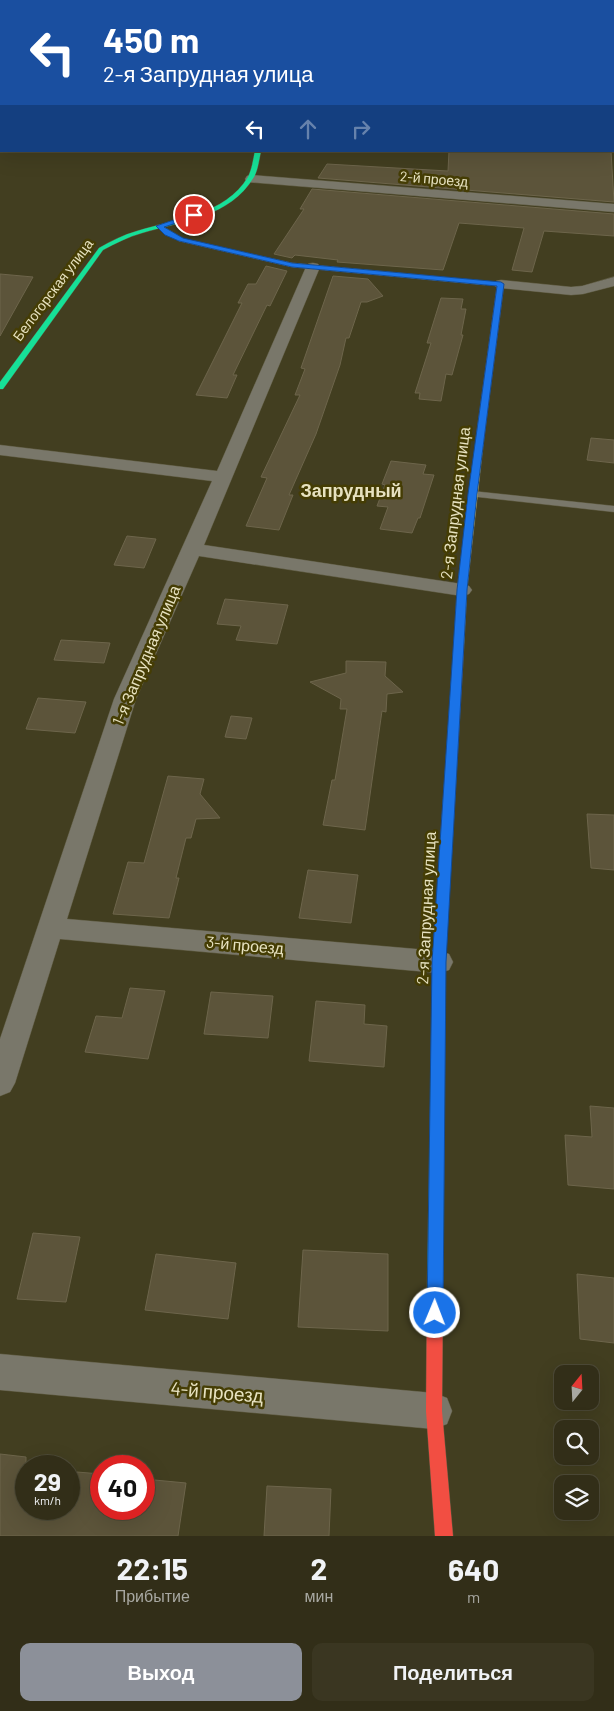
<!DOCTYPE html>
<html lang="ru">
<meta charset="utf-8">
<style>
:root{--surface:#322e18;--page:#3a3621;--text:#f1f3f6;--muted:#a8a8a2;--line:#4d4a37;--accent:#8c9099}
body{margin:0;font-family:Barlow,sans-serif;background:var(--page);color:var(--text);height:100vh;display:flex;flex-direction:column;font-size:19px;white-space:nowrap}
*{box-sizing:border-box;margin:0}
p{font-size:16px;color:var(--muted)}
.icon{flex:none;width:28px;height:28px;fill:none;stroke:currentColor;stroke-width:2;stroke-linecap:round;stroke-linejoin:round}
.map{position:relative;height:1536px;overflow:hidden}
.sheet{display:flex;flex-direction:column;background:var(--surface);flex:1}
.sheet>*{flex:none}
.guide{position:absolute;left:0px;top:0px;width:615px;height:152px;box-shadow:0 5px 20px #0002,0 0 0 1px var(--line);background:#1a4fa0;color:#fff;overflow:hidden}
.needle{width:32px;rotate:18deg}
.fabs{position:absolute;left:554px;top:1365px;display:grid;gap:10px}
.fabs a{display:grid;place-items:center;width:45px;height:45px;border-radius:10px;background:var(--surface);box-shadow:0 5px 20px #0002,0 0 0 1px var(--line);font-size:25px}
.speed{position:absolute;left:15px;top:1455px;display:flex;gap:10px;font-size:25px;font-weight:700;text-align:center}
.speed>*{display:grid;place-content:center;width:65px;height:65px;border-radius:50%;background:var(--surface);box-shadow:0 5px 20px #0002,0 0 0 1px var(--line);line-height:1}
.speed small{font-size:12px;font-weight:400}
.speed .limit{border:8px solid #d22;background:#fff;color:#111}
.pin{position:absolute;display:grid;place-items:center;width:42px;height:42px;color:#fff;margin:-21px;border:2px solid #fff;border-radius:50%;box-shadow:0 1px 5px #0007}
.me{position:absolute;width:55px;margin:-28px;rotate:1deg;stroke-linejoin:round;filter:drop-shadow(0 0 4px #0008)}
.turn{display:flex;align-items:center;gap:18px;height:105px;padding:0 20px;font-size:22px}
.turn .icon{width:65px;height:65px;stroke-width:2.5}
.turn b{display:block;font-size:35px;line-height:42px}
.lanes{display:flex;align-items:center;height:48px;padding:0 20px;background:#0003;justify-content:center;gap:25px;direction:ltr}
.lanes .off{opacity:.35}
.eta{display:flex;justify-content:space-evenly;align-items:center;height:85px;text-align:center}
.eta b{font-size:30px;font-weight:700;line-height:35px}
.button{display:flex;gap:10px;margin-top:auto;padding:10px 20px}
.button a{flex:1;height:58px;border-radius:10px;background:var(--accent);color:#fff;font-size:20px;font-weight:700;line-height:58px;text-align:center}
.button a+a{background:var(--page);color:var(--text)}
.map>svg:first-child{display:block}
.building{fill:#5c543a;stroke:#6d654b}
.lines{fill:none;stroke-linecap:round;stroke-linejoin:round}
.lane-casing{stroke:#5d593f;stroke-width:1}
.street-casing{stroke:#5d593f;stroke-width:1}
.fast-casing{stroke:#5d593f;stroke-width:1}
.slow-casing{stroke:#5d593f;stroke-width:1}
.jam-casing{stroke:#5d593f;stroke-width:1}
.lane{fill:#79776a;fill-rule:evenodd}
.street{fill:#79776a;fill-rule:evenodd}
.fast{fill:#16e098;fill-rule:evenodd}
.slow{fill:#ffcf43;fill-rule:evenodd}
.jam{fill:#f24e42;fill-rule:evenodd}
.route{fill:#1a73e8;stroke:#114b97}
.labels{text-anchor:middle;stroke-width:5;stroke-linejoin:round;paint-order:stroke}
.far-street-label{font-size:14px;fill:#e7e2c0;stroke:#453d04}
.street-label{font-size:16px;fill:#e7e2c0;stroke:#453d04}
.far-district-label{font-size:18px;font-weight:bold;fill:#e7e2c0;stroke:#453d04}
.near-street-label{font-size:19px;fill:#e7e2c0;stroke:#453d04}
</style>
<div class="map">
<svg width="614" height="1536" viewBox="0 0 614 1536">
<rect width="100%" height="100%" fill="#423e20"/>
<g class="building">
<polygon points="449,151 611,151 614,202 318,178 327,164 448,171"/>
<polygon points="312,189 614,214 614,236 544,231 532,272 512,270 524,228 459,223 443,270 337,262 338,260 295,255 292,258 274,254 304,209 300,209"/>
<polygon points="266,266 287,271 270,306 267,305 233,375 237,375 227,398 196,395 242,303 238,303 248,284 256,284"/>
<polygon points="0,274 33,277 0,336"/>
<polygon points="333,276 368,279 383,296 367,302 361,302 349,338 346,338 340,365 316,434 289,495 293,495 279,530 246,526 267,478 261,477 300,395 295,395 305,369 301,368"/>
<polygon points="441,298 463,299 461,309 466,309 461,335 463,335 452,375 446,374 441,401 419,399 420,393 415,393 431,343 427,343"/>
<polygon points="591,438 614,440 614,463 587,460"/>
<polygon points="391,461 426,465 423,474 434,475 420,518 418,518 412,533 380,529 388,507 377,506 385,485 382,484"/>
<polygon points="127,536 156,539 144,568 114,565"/>
<polygon points="225,599 288,605 277,644 236,640 241,626 217,624"/>
<polygon points="61,640 110,643 104,663 54,660"/>
<polygon points="346,661 386,662 385,676 403,692 387,694 386,712 382,711 365,830 323,825 332,780 335,780 347,709 340,709 341,699 310,682 346,673"/>
<polygon points="38,698 86,702 75,733 26,729"/>
<polygon points="231,716 252,718 246,739 225,737"/>
<polygon points="168,776 204,779 200,794 220,818 196,819 191,838 186,838 176,878 179,878 169,918 113,914 128,862 144,863"/>
<polygon points="587,814 614,815 614,870 591,868"/>
<polygon points="308,870 358,875 351,923 299,918"/>
<polygon points="130,988 165,991 148,1059 85,1052 96,1016 122,1018"/>
<polygon points="211,992 273,996 268,1038 204,1034"/>
<polygon points="316,1001 365,1005 364,1024 387,1026 384,1067 309,1061"/>
<polygon points="590,1106 614,1108 614,1189 568,1185 565,1135 592,1137"/>
<polygon points="33,1233 80,1237 66,1302 17,1299"/>
<polygon points="303,1250 388,1254 388,1331 298,1327"/>
<polygon points="156,1254 236,1263 228,1319 145,1310"/>
<polygon points="577,1274 614,1278 614,1343 580,1339"/>
<polygon points="0,1454 26,1457 26,1509 69,1509 77,1472 101,1474 101,1509 144,1509 144,1479 186,1483 178,1536 0,1536"/>
<polygon points="267,1486 331,1489 329,1536 264,1536"/>
</g>
<g class="lines">
<g class="lane-casing">
<g id="lane">
<rect x="425" y="0" width="4" height="1"/>
<polygon points="472,491 614,506 614,512 469,496 469,492"/>
</g>
</g>
<g class="street-casing">
<g id="street">
<rect x="0" y="34" width="1" height="6"/>
<rect x="0" y="118" width="1" height="6"/>
<polygon points="251,175 614,204 614,212 247,182 245,179 247,176"/>
<polygon points="313,263 318,264 320,267 204,545 462,584 469,586 472,590 469,594 462,596 199,556 136,699 67,919 439,951 449,954 453,962 449,970 439,973 60,939 15,1083 10,1092 0,1096 0,1039 114,699 212,481 0,455 0,445 217,471 306,267 308,264"/>
<polygon points="614,277 614,286 583,294 571,295 501,288 496,287 494,284 496,281 501,280 571,287 582,286"/>
<polygon points="0,1354 434,1393 447,1398 452,1411 447,1424 434,1429 0,1390"/>
</g>
</g>
<g class="fast-casing">
<g id="fast">
<path d="M255,151H261C259,160 258,170 254,177C230,217 183,221 142,233C128,237 116,243 103,250L3,389H0V382L99,248C111,241 123,235 137,231C176,219 225,215 248,177C252,169 253,160 255,151Z"/>
<polygon points="447,827 451,828 453,831 445,962 443,1293 441,1298 435,1301 429,1298 427,1293 433,962 441,831 443,828"/>
</g>
</g>
<g class="slow-casing">
<g id="slow">
<polygon points="157,225 161,225 183,239 292,263 485,281 488,283 485,285 292,267 179,241 157,227"/>
<polygon points="477,436 480,436 484,438 467,590 464,645 459,648 454,645 457,590"/>
</g>
</g>
<g class="jam-casing">
<g id="jam">
<rect x="186" y="0" width="4" height="1"/>
<polygon points="483,282 501,282 504,284 484,438 480,440 476,438 497,286 483,284"/>
<polygon points="459,642 464,645 453,831 451,834 443,834 441,831 454,645"/>
<polygon points="435,1285 441,1288 443,1293 442,1411 453,1536 435,1536 426,1411 427,1293 429,1288"/>
</g>
</g>
<use href="#lane" class="lane"/>
<use href="#street" class="street"/>
<use href="#fast" class="fast"/>
<use href="#slow" class="slow"/>
<use href="#jam" class="jam"/>
</g>
<polygon class="route" points="194,213 196,214 196,217 164,227 183,238 292,263 501,282 504,284 477,494 467,590 446,962 443,1313 441,1319 435,1321 429,1319 427,1313 432,962 457,590 468,494 497,286 292,267 179,241 165,235 156,226"/>
<g class="labels">
<g class="far-street-label">
<text transform="translate(434 179) rotate(5)" y="5">2-й проезд</text>
<text transform="translate(53 290) rotate(-53)" y="5">Белогорская улица</text>
</g>
<g class="street-label">
<text transform="translate(455 503) rotate(-83)" y="6">2-я Запрудная улица</text>
<text transform="translate(146 655) rotate(-67)" y="6">1-я Запрудная улица</text>
<text transform="translate(426 908) rotate(-87)" y="6">2-я Запрудная улица</text>
<text transform="translate(245 945) rotate(5)" y="6">3-й проезд</text>
</g>
<g class="far-district-label">
<text x="351" y="497">Запрудный</text>
</g>
<g class="near-street-label">
<text transform="translate(217 1392) rotate(5)" y="7">4-й проезд</text>
</g>
</g>
</svg>
<div class="fabs">
<a><svg class="needle" viewBox="-14 -14 28 28"><path d="M0-13l5 13h-10z" fill="#e53935"/><path d="M0 13l5-13h-10z" fill="#a8a8a2"/></svg></a>
<a><svg class="icon" aria-label="search" viewBox="0 0 24 24"><circle cx="10" cy="10" r="6"/><path d="M15 15l6 6"/></svg></a>
<a><svg class="icon" aria-label="layers" viewBox="0 0 24 24"><path d="M12 4l9 5-9 5-9-5zM3 14l9 5 9-5"/></svg></a>
</div>
<div class="speed"><div>29<small>km/h</small></div><div class="limit">40</div></div>
<div class="pin" style="left:194px;top:215px;background:#d93025"><svg class="icon" aria-label="arrive" viewBox="0 0 24 24"><path d="M6 21V4h12l-3 4 3 4H6"/></svg></div>
<svg class="me" style="left:435px;top:1313px" viewBox="-20 -20 40 40"><circle r="17" fill="#1a73e8" stroke="#fff" stroke-width="3"/><path d="M0-11L8 9 0 5-8 9z" fill="#fff"/></svg>
<div class="guide">
<div class="turn"><svg class="icon" aria-label="left" viewBox="0 0 24 24"><path d="M17 20v-9H6M10 6l-5 5 5 5"/></svg><div><b>450 m</b>2-я Запрудная улица</div></div>
<div class="lanes"><svg class="icon" aria-label="left" viewBox="0 0 24 24"><path d="M17 20v-9H6M10 6l-5 5 5 5"/></svg><svg class="icon off" aria-label="ahead" viewBox="0 0 24 24"><path d="M12 20V5M6 11l6-6 6 6"/></svg><svg class="icon off" aria-label="right" viewBox="0 0 24 24"><path d="M7 20v-9h11M14 6l5 5-5 5"/></svg></div>
</div>
</div>
<section class="sheet">
<div class="eta">
<div><b>22:15</b><p>Прибытие</p></div>
<div><b>2</b><p>мин</p></div>
<div><b>640</b><p>m</p></div>
</div>
<div class="button"><a>Выход</a><a>Поделиться</a></div>
</section>
